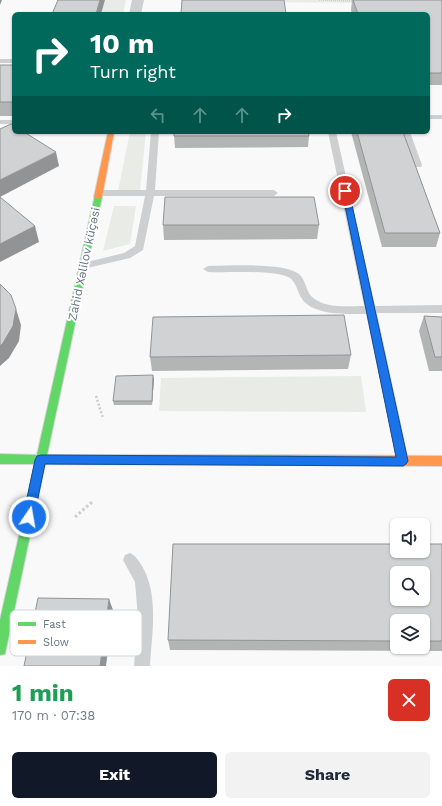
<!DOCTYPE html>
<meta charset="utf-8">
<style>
:root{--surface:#fff;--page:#f2f2f3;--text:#1f2937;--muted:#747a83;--accent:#111827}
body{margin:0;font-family:"Work Sans",sans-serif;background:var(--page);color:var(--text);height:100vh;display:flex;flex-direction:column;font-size:15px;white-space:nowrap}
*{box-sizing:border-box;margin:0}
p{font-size:13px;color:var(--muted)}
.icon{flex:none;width:22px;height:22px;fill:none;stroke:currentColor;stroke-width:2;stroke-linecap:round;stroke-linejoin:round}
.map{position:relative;height:666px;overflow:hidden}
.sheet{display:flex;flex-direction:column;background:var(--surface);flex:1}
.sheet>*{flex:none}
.guide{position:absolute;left:12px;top:12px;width:418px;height:122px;border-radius:6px;box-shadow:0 1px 3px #0004;background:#00695c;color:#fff;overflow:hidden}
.tools{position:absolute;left:390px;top:518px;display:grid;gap:8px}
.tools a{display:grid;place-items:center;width:40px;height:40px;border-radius:6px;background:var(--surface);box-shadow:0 1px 3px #0004;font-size:20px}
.pin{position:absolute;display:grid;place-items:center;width:34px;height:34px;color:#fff;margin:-17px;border:2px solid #fff;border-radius:50%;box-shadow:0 1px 4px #0007}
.me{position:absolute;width:44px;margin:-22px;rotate:12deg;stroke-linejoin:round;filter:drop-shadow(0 0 3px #0008)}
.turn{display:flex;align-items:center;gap:14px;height:84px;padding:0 12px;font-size:18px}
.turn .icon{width:52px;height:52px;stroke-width:2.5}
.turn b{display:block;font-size:28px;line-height:34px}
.lanes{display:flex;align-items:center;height:38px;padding:0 12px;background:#0003;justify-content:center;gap:20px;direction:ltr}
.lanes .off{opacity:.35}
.round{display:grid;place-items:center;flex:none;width:42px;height:42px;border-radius:6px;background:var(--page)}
.overview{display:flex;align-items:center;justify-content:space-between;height:68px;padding:0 12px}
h1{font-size:24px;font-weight:700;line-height:30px;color:#1e9e55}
.cta{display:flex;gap:8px;margin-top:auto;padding:8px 12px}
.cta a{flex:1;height:46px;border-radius:6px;background:var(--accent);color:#fff;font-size:16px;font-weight:700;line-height:46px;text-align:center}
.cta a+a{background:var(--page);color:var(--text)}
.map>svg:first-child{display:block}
.green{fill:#e8ebe6}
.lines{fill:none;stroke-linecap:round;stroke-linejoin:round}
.fast-casing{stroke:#d5d6d7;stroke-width:2}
.slow-casing{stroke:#d5d6d7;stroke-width:2}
.path-far2{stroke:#cbcccd;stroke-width:1.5;stroke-dasharray:1 1;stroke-linecap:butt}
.path-far1{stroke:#cbcccd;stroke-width:2.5;stroke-dasharray:2 2;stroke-linecap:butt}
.path{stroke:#cbcccd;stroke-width:3;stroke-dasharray:2.5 2.5;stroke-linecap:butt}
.lane{fill:#cecfd0;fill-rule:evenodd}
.street{fill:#cecfd0;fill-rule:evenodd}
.fast{fill:#63d668;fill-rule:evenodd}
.slow{fill:#ff974d;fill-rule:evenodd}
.wall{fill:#b3b5b5;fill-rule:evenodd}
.shaded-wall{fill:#929394}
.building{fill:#d0d2d3;stroke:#929394;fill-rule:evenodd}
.route{fill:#1a73e8;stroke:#114b97}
.labels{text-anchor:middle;stroke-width:4;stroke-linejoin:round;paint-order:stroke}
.street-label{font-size:12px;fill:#657683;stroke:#fff}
.key{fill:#fff;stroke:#d1d6da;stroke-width:1}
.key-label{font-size:11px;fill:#657683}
</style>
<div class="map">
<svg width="442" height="666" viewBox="0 0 442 666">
<rect width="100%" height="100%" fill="#f9f9f9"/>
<g class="green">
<polygon points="105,0 126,0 123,14 101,14"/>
<polygon points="258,0 380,0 382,3 258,2"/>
<polygon points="130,132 146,132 140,191 118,191"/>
<polygon points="114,206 136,206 130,244 103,251"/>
<polygon points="361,376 366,412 159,411 161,378"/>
</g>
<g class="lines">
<g class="fast-casing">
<polygon id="fast" points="95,195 98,195 102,197 47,455 293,455 297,457 298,460 297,463 293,465 45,464 6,649 5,654 0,655 0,620 35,464 0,464 0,454 37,455"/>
</g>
<g class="slow-casing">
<g id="slow">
<polygon points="108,132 114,132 102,197 98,199 94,197"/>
<polygon points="293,455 442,456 442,466 293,465 289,463 288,460 289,457"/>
</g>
</g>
<polyline class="path-far2" points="319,0 354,1"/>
<polyline class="path-far1" points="96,396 103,418"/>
<polyline class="path" points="75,517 92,502"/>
<g class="lane">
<rect x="0" y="59" width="14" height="4"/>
<rect x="428" y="115" width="14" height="4"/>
<rect x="0" y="120" width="14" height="4"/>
<polygon points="151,132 159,132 155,190 274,190 278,193 274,196 154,196 143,250 130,258 83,269 79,268 78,266 79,264 124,253 135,246 145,196 99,196 95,193 99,190 146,190"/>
<path d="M328,132H336L375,306L442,305V313H377L409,461L408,465L403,467L398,465L397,461L366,314C348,314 314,316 302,299C298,293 296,282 290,278C273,269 228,273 208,272L203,269L208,266C228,266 284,262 299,274C305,279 306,290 311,296C324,309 348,306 364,306Z"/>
<polygon points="402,132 410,132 422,165 421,167 415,167 414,165"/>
<path d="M130,553C136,556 138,560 142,566C159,595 152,634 150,666H134L138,618L135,582L123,560L125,555Z"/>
</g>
<polygon class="street" points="132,0 144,0 141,14 129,14"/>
<use href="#fast" class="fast"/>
<use href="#slow" class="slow"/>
</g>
<g class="wall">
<polygon points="352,0 442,0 442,85 428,85 428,14 352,14 351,10"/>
<rect x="0" y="65" width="14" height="51"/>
<polygon points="351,132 403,132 440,233 436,247 382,247"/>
<polygon points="174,136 309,136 308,147 175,148"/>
<polygon points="163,225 319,225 317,239 164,240"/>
<polygon points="424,316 442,317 442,371 429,371 419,331"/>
<polygon points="351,355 348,369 152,371 150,357"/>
<polygon points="154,379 152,405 114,405 113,401"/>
<path d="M442,544V651L170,650L168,640ZM397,621H423V647H397Z"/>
</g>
<g class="shaded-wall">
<polygon points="0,0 2,0 0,5"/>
<polygon points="100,0 105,0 101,14 96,14"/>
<polygon points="56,152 59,166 0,197 0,180"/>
<polygon points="35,226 39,242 0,262 0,244"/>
<polygon points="16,309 21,325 19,341 9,358 0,366 0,346"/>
<polygon points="153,375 154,379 152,405 152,401"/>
<polygon points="109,599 113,610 106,666 100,666"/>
</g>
<g class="building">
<polygon points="58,0 100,0 96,14 52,14"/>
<polygon points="182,0 284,0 286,14 181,14"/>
<polygon points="353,0 442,0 442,73 428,73 428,14 358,14"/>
<rect x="0" y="65" width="14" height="37"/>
<polygon points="11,124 14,126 14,132 24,132 56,152 0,180 0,129"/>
<polygon points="174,132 308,132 309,136 174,136"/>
<polygon points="357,132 403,132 440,233 385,233"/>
<polygon points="0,197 35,226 0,244"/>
<polygon points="165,197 314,197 319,225 163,225"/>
<polygon points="0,284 11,295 16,309 13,326 3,343 0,346"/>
<polygon points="344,315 351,355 150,357 153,317"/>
<polygon points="424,316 442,317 442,357 435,357"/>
<polygon points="153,375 152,401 113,401 116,376"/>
<path d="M173,544H397V551H423V544H442V641H423V621H397V641L168,640ZM397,573H423V599H397Z"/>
<polygon points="38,598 109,599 100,666 24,666"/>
</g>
<polygon class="route" points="345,189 349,191 408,461 406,464 403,466 45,464 34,517 33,520 29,522 25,520 23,517 35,460 37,456 41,455 396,457 342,191"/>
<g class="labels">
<g class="street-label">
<text transform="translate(84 264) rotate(-78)" y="4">Zahid Xəlilov küçəsi</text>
</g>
</g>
<rect x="10" y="610" width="132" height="46" rx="6" class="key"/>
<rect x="18" y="622" width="18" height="4" fill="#63d668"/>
<rect x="18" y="640" width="18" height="4" fill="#ff974d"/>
<g class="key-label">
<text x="43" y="628">Fast</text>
<text x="43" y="646">Slow</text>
</g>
</svg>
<div class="tools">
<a><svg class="icon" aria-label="sound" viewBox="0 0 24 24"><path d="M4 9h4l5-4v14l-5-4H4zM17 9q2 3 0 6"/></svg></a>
<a><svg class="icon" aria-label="search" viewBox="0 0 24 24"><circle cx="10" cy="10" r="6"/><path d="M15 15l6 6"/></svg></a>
<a><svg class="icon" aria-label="layers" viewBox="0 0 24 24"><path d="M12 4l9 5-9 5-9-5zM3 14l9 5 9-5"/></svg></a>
</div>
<div class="pin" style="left:345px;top:191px;background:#d93025"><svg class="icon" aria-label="arrive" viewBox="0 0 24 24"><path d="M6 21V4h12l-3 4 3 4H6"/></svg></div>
<svg class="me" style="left:29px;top:517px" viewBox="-20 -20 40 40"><circle r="17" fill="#1a73e8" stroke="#fff" stroke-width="3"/><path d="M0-11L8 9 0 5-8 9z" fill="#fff"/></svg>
<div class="guide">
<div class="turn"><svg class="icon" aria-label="right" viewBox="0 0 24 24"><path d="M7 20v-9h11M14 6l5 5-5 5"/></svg><div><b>10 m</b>Turn right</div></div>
<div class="lanes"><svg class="icon off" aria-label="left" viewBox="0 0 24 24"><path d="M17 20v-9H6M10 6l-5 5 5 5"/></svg><svg class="icon off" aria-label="ahead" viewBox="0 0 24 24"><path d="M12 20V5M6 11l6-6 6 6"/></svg><svg class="icon off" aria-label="ahead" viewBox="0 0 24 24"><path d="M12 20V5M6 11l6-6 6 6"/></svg><svg class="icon" aria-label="right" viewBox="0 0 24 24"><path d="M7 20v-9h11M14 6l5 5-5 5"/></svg></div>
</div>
</div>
<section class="sheet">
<div class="overview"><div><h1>1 min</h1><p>170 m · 07:38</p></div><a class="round" style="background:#d93025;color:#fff"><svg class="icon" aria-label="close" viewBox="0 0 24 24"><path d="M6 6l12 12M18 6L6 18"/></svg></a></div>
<div class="cta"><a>Exit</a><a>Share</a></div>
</section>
